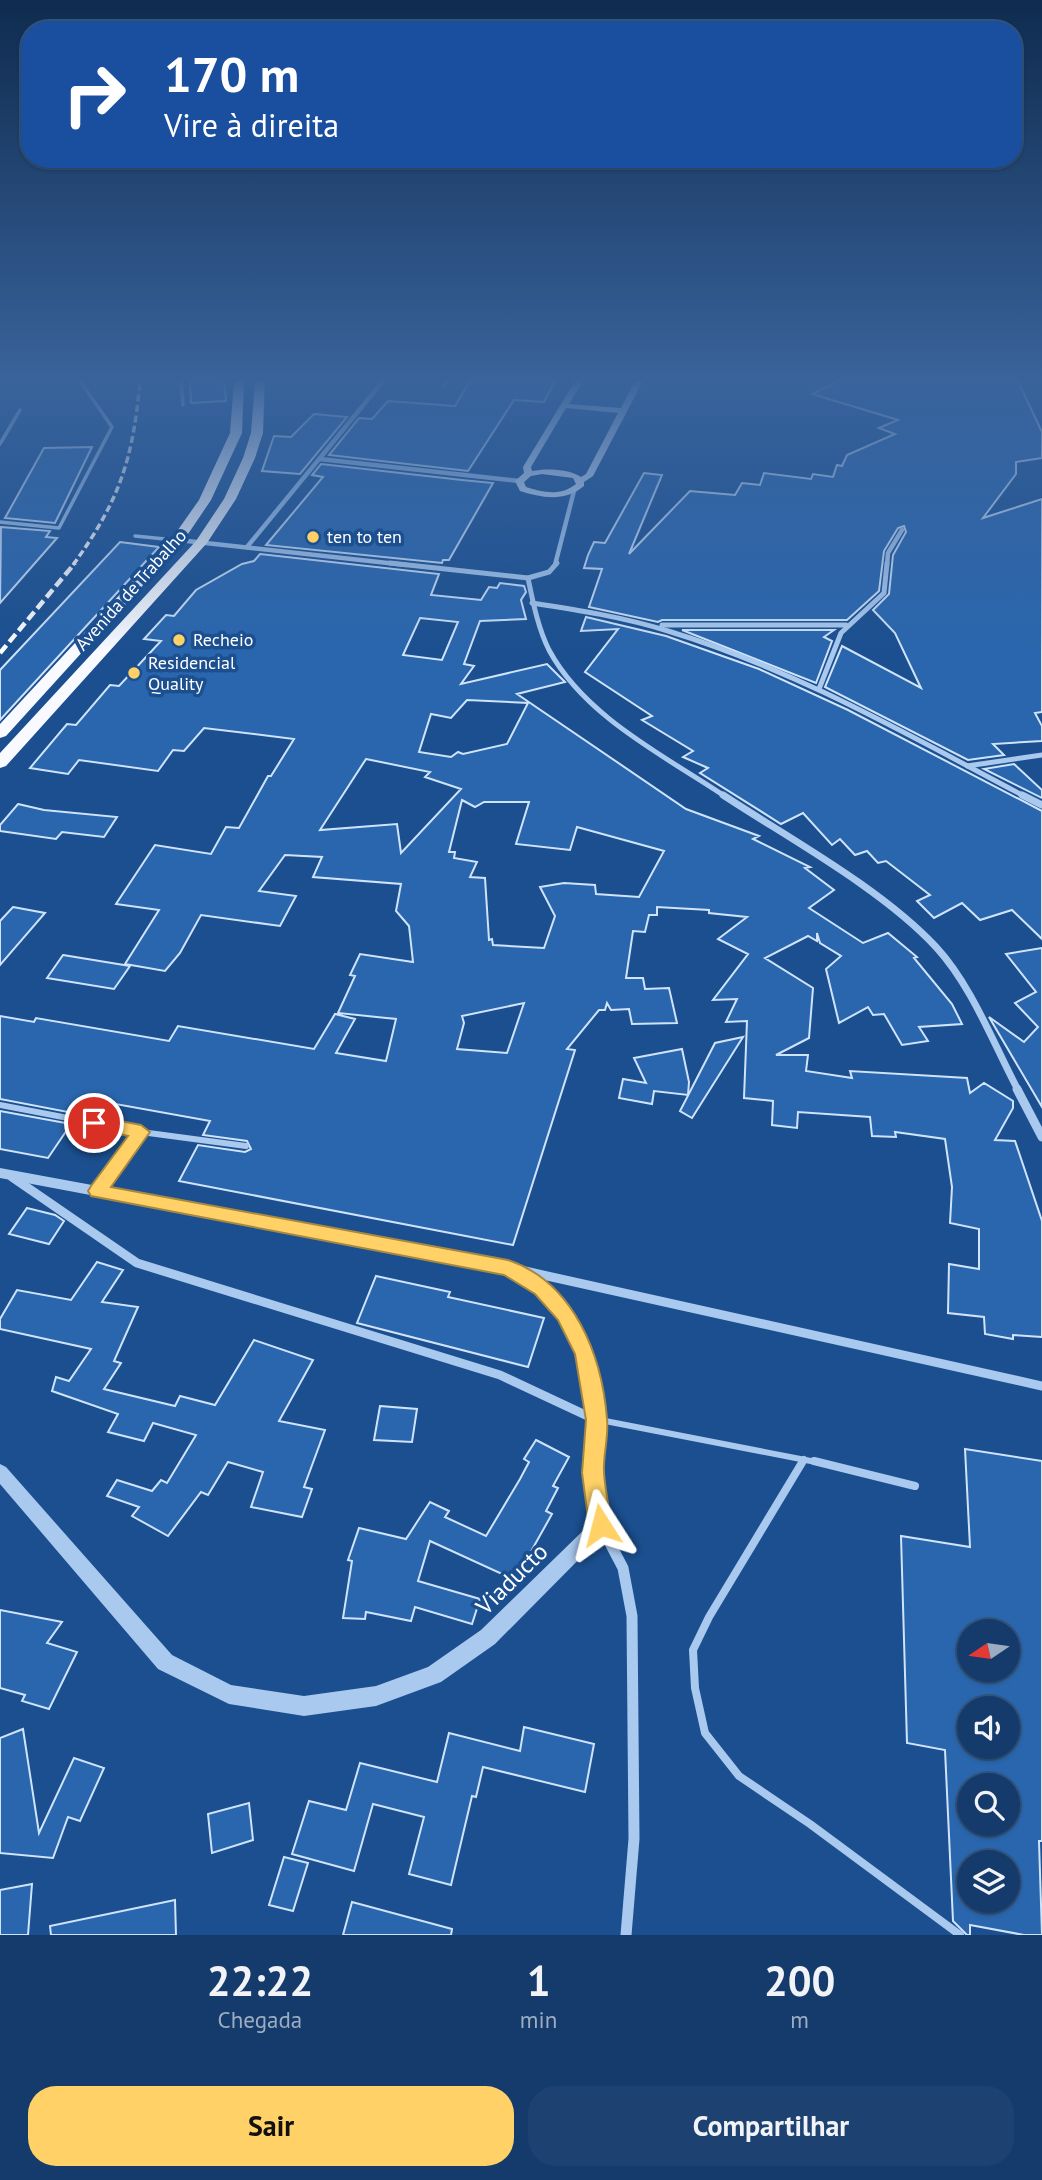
<!DOCTYPE html>
<html lang="pt">
<meta charset="utf-8">
<style>
:root{--surface:#143b6b;--page:#1d4271;--text:#f1f3f6;--muted:#9dadc1;--line:#33557e;--accent:#ffd166}
body{margin:0;font-family:"PT Sans",sans-serif;background:var(--page);color:var(--text);height:100vh;display:flex;flex-direction:column;font-size:26px;white-space:nowrap}
*{box-sizing:border-box;margin:0}
p{font-size:23px;color:var(--muted)}
.icon{flex:none;width:38px;height:38px;fill:none;stroke:currentColor;stroke-width:2;stroke-linecap:round;stroke-linejoin:round}
.map{position:relative;height:1935px;overflow:hidden}
.sheet{display:flex;flex-direction:column;background:var(--surface);flex:1}
.sheet>*{flex:none}
.banner{position:absolute;left:21px;top:21px;width:1001px;height:147px;border-radius:28px;box-shadow:0 2px 5px #0004,0 0 0 2px var(--line);background:#1a4fa0;color:#fff;overflow:hidden}
.needle{width:46px;rotate:257deg}
.tools{position:absolute;left:957px;top:1619px;display:grid;gap:14px}
.tools a{display:grid;place-items:center;width:63px;height:63px;border-radius:50%;background:var(--surface);box-shadow:0 2px 5px #0004,0 0 0 2px var(--line);font-size:35px}
.pin{position:absolute;display:grid;place-items:center;width:60px;height:60px;color:#fff;margin:-30px;border:4px solid #fff;border-radius:50%;box-shadow:0 2px 7px #0007}
.me{position:absolute;width:77px;margin:-38px;rotate:351deg;stroke-linejoin:round;filter:drop-shadow(0 0 5px #0008)}
.turn{display:flex;align-items:center;gap:24px;height:147px;padding:0 28px;font-size:32px}
.turn .icon{width:91px;height:91px;stroke-width:2.5}
.turn b{display:block;font-size:49px;line-height:60px}
.eta{display:flex;justify-content:space-evenly;align-items:center;height:119px;text-align:center}
.eta b{font-size:42px;font-weight:800;line-height:49px}
.primary-button{display:flex;gap:14px;margin-top:auto;padding:14px 28px}
.primary-button a{flex:1;height:80px;border-radius:28px;background:var(--accent);color:#111;font-size:28px;font-weight:800;line-height:80px;text-align:center}
.primary-button a+a{background:var(--page);color:var(--text)}
.map>svg:first-child{display:block}
.building{fill:#2a66ad;stroke:#cfe3fa;stroke-width:2;fill-rule:evenodd}
.lines{fill:none;stroke-linecap:round;stroke-linejoin:round}
.service-far2{stroke:#a9c9ee;stroke-width:3.5}
.service-far1{stroke:#a9c9ee;stroke-width:6}
.service{stroke:#a9c9ee;stroke-width:8}
.minor-far4{stroke:#a9c9ee;stroke-width:4.5}
.minor-far3{stroke:#a9c9ee;stroke-width:5}
.minor-far2{stroke:#a9c9ee;stroke-width:7}
.minor-far1{stroke:#a9c9ee;stroke-width:9}
.minor{stroke:#a9c9ee;stroke-width:11}
.tertiary{fill:#a9c9ee;fill-rule:evenodd}
.secondary{fill:#d6e6fa;fill-rule:evenodd}
.trunk{fill:#f8faff;fill-rule:evenodd}
.rail-far1{stroke:#fff;stroke-width:3.5;stroke-dasharray:7 3.5;stroke-linecap:butt}
.rail{stroke:#fff;stroke-width:4.5;stroke-dasharray:10 4.5;stroke-linecap:butt}
.route{fill:#ffd166;stroke:#a68842;stroke-width:2}
.poi-dot{fill:#ffd166;stroke:#1b4f8f;stroke-width:2.5}
.labels{text-anchor:middle;stroke-width:7;stroke-linejoin:round;paint-order:stroke}
.far-poi-label{font-size:18px;fill:#fff;stroke:#1b4f8f;text-anchor:start}
.far-street-label{font-size:18px;fill:#fff;stroke:#1b4f8f}
.near-street-label{font-size:24px;fill:#fff;stroke:#1b4f8f}
</style>
<div class="map">
<svg width="1042" height="1935" viewBox="0 0 1042 1935">
<rect width="100%" height="100%" fill="#1b4f8f"/>
<g class="building">
<polygon points="190,381 224,381 226,401 191,403"/>
<polygon points="470,381 555,381 544,402 514,400 468,471 329,455 359,418 372,419 388,401 455,406"/>
<polygon points="838,381 1018,381 1042,432 1042,458 1016,462 1016,474 983,518 1042,499 1042,712 1035,713 1042,726 1042,741 993,744 1004,755 968,760 825,687 842,646 921,688 895,633 873,610 889,594 893,555 906,532 904,526 898,528 884,551 879,591 847,620 662,620 658,622 589,607 602,569 584,568 588,555 594,542 605,543 644,473 662,475 629,554 690,491 735,495 742,483 760,485 764,473 811,479 813,474 833,477 837,465 842,466 847,455 895,434 879,428 898,420 812,394"/>
<polygon points="314,414 347,417 300,474 262,471 274,436 291,437"/>
<polygon points="92,447 55,523 5,518 44,448"/>
<polygon points="321,464 462,480 493,483 449,560 443,560 442,563 266,545 323,477 312,475"/>
<polygon points="1,527 50,531 46,537 57,538 0,603"/>
<polygon points="120,542 159,547 0,720 0,670"/>
<path d="M260,554L439,574L431,595L481,600L489,587L497,588L500,583L524,586L526,592L521,600L526,619L480,621L464,664L474,666L461,684L547,664L565,682L517,694L686,809L759,836L753,839L810,867L805,868L834,890L809,908L863,943L888,933L917,957L914,958L952,1004L962,1024L919,1027L928,1041L902,1045L884,1014L873,1015L868,1007L839,1023L826,969L841,956L820,943L817,933V941L808,936L765,958L813,988L809,1038L776,1055H808L806,1071L852,1078L850,1071L967,1078L970,1093L984,1083L1013,1101V1108L995,1140L1015,1141L1042,1221V1337L1013,1335V1339L985,1334L984,1317L948,1313L949,1264L979,1269V1229L950,1223L952,1187L945,1139L895,1132L896,1137L872,1136L870,1117L798,1112L797,1128L772,1125L773,1101L744,1098L747,1021L726,1022L737,999L713,1000L748,954L718,939L747,917L709,913V910L657,907V915H649L645,932L633,931L626,978H643L645,989L669,988L677,1023L632,1024L629,1009L611,1010L607,1003L605,1010H599L567,1049L575,1050L513,1245L179,1181L198,1145L245,1152L251,1149L247,1141L203,1135L210,1121L88,1099L78,1114L0,1099V1016L34,1022L36,1018L169,1041L178,1026L314,1049L335,1014L355,1019L336,1053L386,1061L396,1019L338,1013L355,976L350,975L360,954L413,962L409,926L396,911L401,884L313,877L322,857L285,855L259,891L296,896L280,926L201,915L180,953L165,971L125,964L159,910L116,904L155,845L211,854L226,827L239,828L268,776H271L294,739L204,728L184,751L173,750L158,771L79,760L68,774L30,768L67,724L76,725L110,685L119,686L161,641L144,639L166,615L174,616L196,590L242,564L254,561ZM420,618L458,622L442,660L403,655ZM467,700L528,703L507,744L463,754L458,752L451,757L419,752L431,714L451,718ZM366,759L430,772L425,777L461,789L401,853L397,824L320,830ZM462,800L475,807L484,802H529L516,844L570,850L577,827L664,851L639,897L596,894L595,885L564,883L540,887L555,916L544,948L493,945L492,939L489,940L485,878L470,877L477,862L454,858L455,852H449ZM524,1003L507,1053L457,1049L464,1023L462,1016Z"/>
<polygon points="586,617 666,636 759,669 848,710 1042,811 1042,939 1012,910 980,920 962,903 934,918 917,901 930,895 886,861 878,863 867,851 855,855 840,839 832,845 803,813 781,824 700,773 708,768 683,757 693,751 642,720 652,716 585,672 618,629 581,631"/>
<polygon points="682,630 834,630 824,637 832,641 816,683"/>
<polygon points="1014,764 1042,790 1042,798 984,769"/>
<polygon points="18,804 44,810 117,817 104,837 62,832 56,839 0,831 0,825"/>
<polygon points="13,907 45,913 0,965 0,921"/>
<polygon points="1042,948 1042,1107 989,1017 1024,1042 1038,1027 1015,1003 1036,992 1006,954"/>
<polygon points="63,955 130,966 114,989 47,978"/>
<polygon points="743,1037 692,1118 680,1111 715,1043"/>
<polygon points="682,1049 689,1082 688,1095 654,1091 652,1104 619,1098 623,1079 646,1083 634,1058"/>
<polygon points="0,1111 71,1124 48,1158 0,1149"/>
<polygon points="27,1208 55,1215 64,1221 49,1244 9,1234"/>
<polygon points="97,1262 123,1270 102,1302 138,1307 114,1361 121,1363 104,1389 175,1406 180,1396 215,1405 254,1340 313,1360 279,1421 325,1430 304,1487 312,1489 302,1517 251,1507 263,1472 228,1462 208,1495 201,1492 168,1536 132,1516 139,1507 107,1496 117,1480 152,1491 161,1480 167,1483 196,1435 153,1423 144,1441 108,1432 118,1414 52,1391 56,1377 69,1381 91,1349 0,1329 0,1319 17,1290 71,1300"/>
<polygon points="376,1276 450,1292 448,1297 544,1318 528,1367 357,1323"/>
<polygon points="380,1406 417,1409 412,1442 374,1440"/>
<polygon points="536,1440 569,1457 553,1486 558,1488 546,1511 552,1514 515,1580 430,1541 418,1581 480,1599 472,1624 415,1607 411,1621 366,1612 365,1619 343,1618 352,1561 348,1560 359,1528 406,1539 430,1502 449,1511 445,1517 486,1536 520,1479 529,1462 524,1459"/>
<path d="M965,1449L1042,1461V1841H1039L1042,1935H1024L970,1925V1935H967L953,1921L945,1750L907,1743L901,1536L970,1547ZM970,1631H1008V1670H970ZM970,1708H1008V1746H970ZM970,1785H1008V1824H970ZM970,1862H1008V1900H970Z"/>
<polygon points="0,1610 62,1622 47,1643 77,1652 49,1709 22,1701 25,1695 0,1688"/>
<polygon points="524,1727 594,1744 585,1792 483,1767 476,1797 472,1796 451,1885 409,1874 424,1817 373,1804 354,1871 292,1854 309,1801 346,1810 360,1763 437,1782 449,1733 520,1751"/>
<polygon points="23,1729 39,1833 74,1758 104,1768 80,1821 68,1817 53,1858 0,1853 0,1738"/>
<polygon points="249,1803 253,1840 212,1853 208,1814"/>
<polygon points="284,1857 308,1863 293,1911 269,1905"/>
<polygon points="32,1884 28,1935 0,1935 0,1890"/>
<polygon points="175,1900 176,1935 51,1935 50,1926"/>
<polygon points="352,1902 452,1929 451,1935 343,1935"/>
</g>
<g class="lines">
<g class="service-far2">
<polyline points="181,381 183,405"/>
<polyline points="444,386 448,381"/>
<polyline points="0,444 20,410"/>
<polyline points="0,522 59,528 112,427 80,381"/>
<polyline points="135,536 175,540"/>
</g>
<g class="service-far1">
<polyline points="0,1105 141,1132 98,1191"/>
<polyline points="141,1132 246,1146"/>
<polyline points="600,1420 821,1463"/>
<polyline points="802,1463 804,1459"/>
</g>
<g class="service">
<polyline points="803,1461 709,1617 693,1650 695,1688 705,1733 739,1776 810,1824 960,1935"/>
<polyline points="814,1461 915,1486"/>
</g>
<g class="minor-far4">
<polyline points="320,459 519,481"/>
<polyline points="178,540 406,565"/>
<polyline points="247,547 383,381"/>
<polyline points="555,565 574,491"/>
<polyline points="887,565 888,553 902,530"/>
</g>
<g class="minor-far3">
<polyline points="390,563 528,578 549,572 557,563"/>
<path d="M528,578C533,602 538,628 549,650C585,717 665,756 726,797"/>
<path d="M532,603C578,610 623,617 668,631C794,669 910,736 1026,797"/>
<polyline points="662,625 846,625"/>
<polyline points="819,689 841,633 884,593 887,563"/>
<polyline points="967,766 1042,755"/>
</g>
<g class="minor-far2">
<path d="M723,795C790,839 882,889 936,947C972,986 993,1043 1018,1090"/>
<polyline points="1022,795 1042,805"/>
</g>
<g class="minor-far1">
<polyline points="1017,1089 1042,1137"/>
<polyline points="12,1177 137,1263 500,1375 594,1419"/>
<polyline points="516,1269 1042,1386"/>
</g>
<polyline class="minor" points="601,1526 623,1568 632,1616 634,1839 626,1935"/>
<polygon class="tertiary" points="0,1168 508,1262 547,1284 571,1309 593,1353 605,1420 602,1473 610,1525 607,1531 495,1644 441,1682 376,1706 304,1716 229,1704 158,1669 0,1484 0,1464 6,1467 172,1655 231,1685 304,1696 376,1686 428,1667 481,1630 592,1522 584,1473 589,1420 577,1353 559,1319 537,1292 505,1273 0,1178"/>
<path class="secondary" d="M575,381H583L569,404L621,408L635,381H643L593,476L584,482V486C565,502 542,498 520,491L515,481L524,473L523,467ZM566,408L618,413L586,474L581,477C570,469 546,468 532,471L531,467ZM542,474L573,478L576,484C561,496 544,493 526,487L524,482L531,476Z"/>
<g class="trunk">
<polygon points="234,381 244,381 242,433 211,500 184,540 6,736 0,738 0,724 173,537 199,500 230,433"/>
<polygon points="255,381 265,381 263,433 255,458 236,499 207,543 6,766 0,768 0,753 196,541 224,499 243,458 251,433"/>
</g>
<path class="rail-far1" d="M73,565C120,500 133,459 140,381"/>
<polyline class="rail" points="0,653 75,563"/>
</g>
<linearGradient id="sky" x2="0" y2="1"><stop stop-color="#0f2b4f"/><stop offset="0.58" stop-color="#39639b"/><stop offset="1" stop-color="#39639b" stop-opacity="0"/></linearGradient>
<rect width="1042" height="652" fill="url(#sky)"/>
<path class="route" d="M94,1116L141,1125L150,1132L111,1187L508,1260C574,1282 602,1355 607,1419C609,1436 603,1455 604,1472C605,1490 609,1508 612,1525L609,1533L601,1536L593,1533L589,1525L582,1473L586,1420L575,1354L558,1320L535,1294L504,1275L91,1196L88,1191L91,1186L128,1136L88,1127L85,1123L88,1118Z"/>
<g class="poi-dot">
<circle cx="313" cy="537" r="7"/>
<circle cx="179" cy="640" r="7"/>
<circle cx="134" cy="673" r="7"/>
</g>
<g class="labels">
<g class="far-poi-label">
<text x="327" y="543">ten to ten</text>
<text x="193" y="646">Recheio</text>
<text x="148" y="669">Residencial<tspan x="148" dy="21">Quality</tspan></text>
</g>
<g class="far-street-label">
<text transform="translate(131 590) rotate(-48)" y="6">Avenida de Trabalho</text>
</g>
<g class="near-street-label">
<text transform="translate(512 1579) rotate(-45)" y="8">Viaducto</text>
</g>
</g>
</svg>
<div class="tools">
<a><svg class="needle" viewBox="-14 -14 28 28"><path d="M0-13l5 13h-10z" fill="#e53935"/><path d="M0 13l5-13h-10z" fill="#9dadc1"/></svg></a>
<a><svg class="icon" aria-label="sound" viewBox="0 0 24 24"><path d="M4 9h4l5-4v14l-5-4H4zM17 9q2 3 0 6"/></svg></a>
<a><svg class="icon" aria-label="search" viewBox="0 0 24 24"><circle cx="10" cy="10" r="6"/><path d="M15 15l6 6"/></svg></a>
<a><svg class="icon" aria-label="layers" viewBox="0 0 24 24"><path d="M12 4l9 5-9 5-9-5zM3 14l9 5 9-5"/></svg></a>
</div>
<div class="pin" style="left:94px;top:1123px;background:#d93025"><svg class="icon" aria-label="arrive" viewBox="0 0 24 24"><path d="M6 21V4h12l-3 4 3 4H6"/></svg></div>
<svg class="me" style="left:601px;top:1525px" viewBox="-20 -20 40 40"><path d="M0-17L14 15 0 8-14 15z" fill="#ffd166" stroke="#fff" stroke-width="4"/></svg>
<div class="banner">
<div class="turn"><svg class="icon" aria-label="right" viewBox="0 0 24 24"><path d="M7 20v-9h11M14 6l5 5-5 5"/></svg><div><b>170 m</b>Vire à direita</div></div>
</div>
</div>
<section class="sheet">
<div class="eta">
<div><b>22:22</b><p>Chegada</p></div>
<div><b>1</b><p>min</p></div>
<div><b>200</b><p>m</p></div>
</div>
<div class="primary-button"><a>Sair</a><a>Compartilhar</a></div>
</section>
